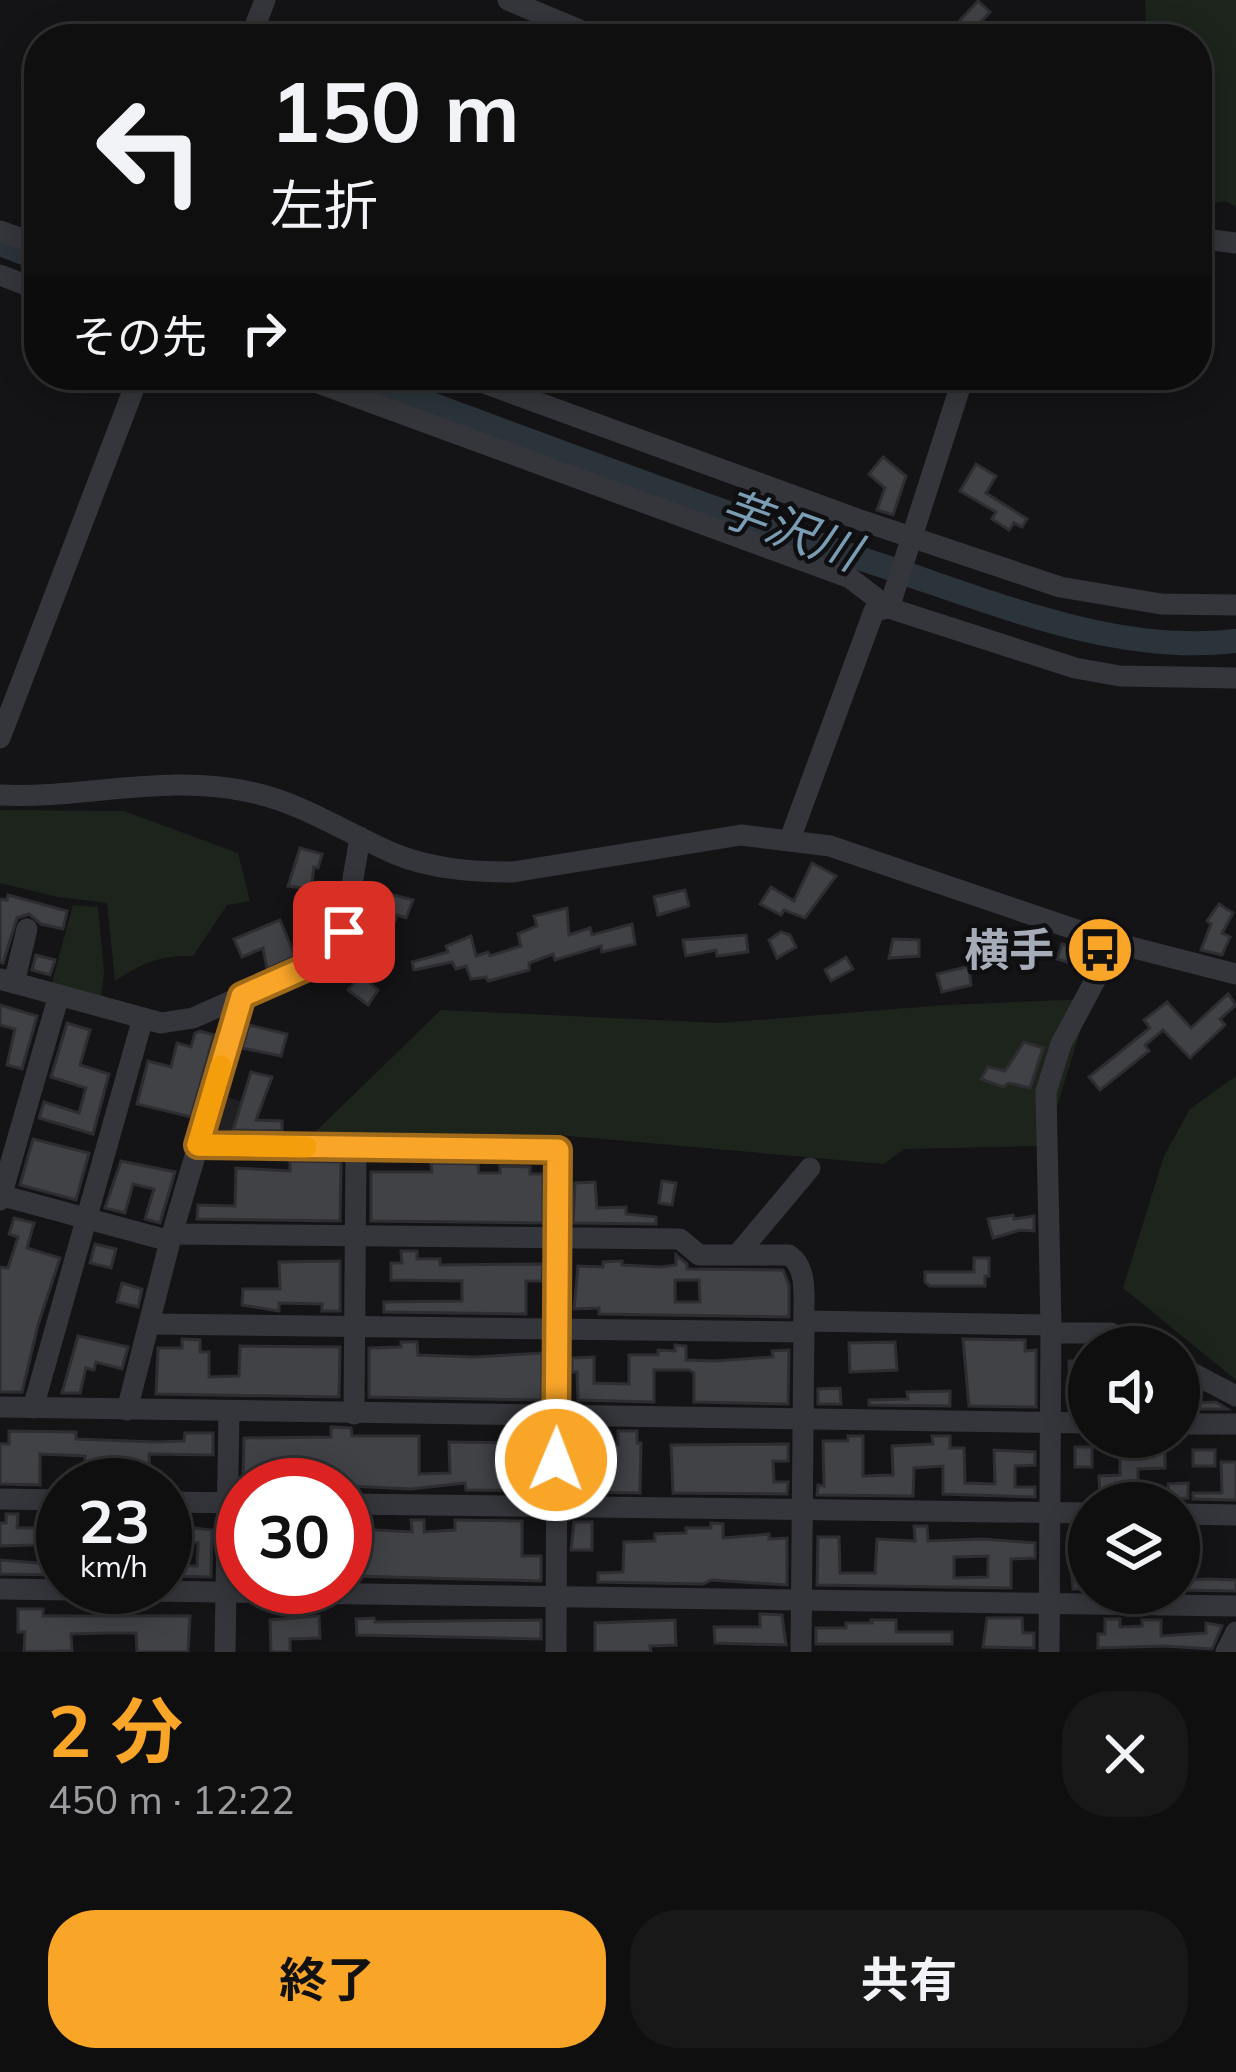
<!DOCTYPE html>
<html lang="ja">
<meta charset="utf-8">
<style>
:root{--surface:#0f0f10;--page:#181819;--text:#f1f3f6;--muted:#9b9c9f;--line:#2f2f30;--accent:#f9a528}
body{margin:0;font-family:Mulish,"Noto Sans JP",sans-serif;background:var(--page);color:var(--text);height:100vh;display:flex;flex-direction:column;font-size:45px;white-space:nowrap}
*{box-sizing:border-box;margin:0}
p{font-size:39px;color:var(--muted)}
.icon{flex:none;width:66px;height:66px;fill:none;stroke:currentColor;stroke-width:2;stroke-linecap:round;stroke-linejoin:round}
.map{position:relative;height:1652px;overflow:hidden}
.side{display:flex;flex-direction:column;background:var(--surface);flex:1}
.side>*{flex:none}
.guide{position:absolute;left:24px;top:24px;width:1188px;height:366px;border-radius:48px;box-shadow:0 6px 30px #0003,0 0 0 3px var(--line);background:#0f0f10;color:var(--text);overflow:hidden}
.buttons{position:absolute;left:1068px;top:1326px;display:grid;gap:24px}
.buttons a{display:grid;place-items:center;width:132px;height:132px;border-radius:50%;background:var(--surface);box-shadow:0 6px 30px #0003,0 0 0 3px var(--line);font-size:60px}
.speed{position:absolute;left:36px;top:1458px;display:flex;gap:24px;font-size:60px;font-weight:700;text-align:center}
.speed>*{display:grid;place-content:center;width:156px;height:156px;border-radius:50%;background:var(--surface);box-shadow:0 6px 30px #0003,0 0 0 3px var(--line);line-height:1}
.speed small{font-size:30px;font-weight:400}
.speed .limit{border:18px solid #d22;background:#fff;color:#111}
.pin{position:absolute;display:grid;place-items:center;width:102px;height:102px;color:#fff;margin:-51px;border-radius:24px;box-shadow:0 6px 18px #0006}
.me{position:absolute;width:132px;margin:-66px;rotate:1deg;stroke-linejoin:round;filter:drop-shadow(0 0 9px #0008)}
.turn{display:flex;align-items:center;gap:42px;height:252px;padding:0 48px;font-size:54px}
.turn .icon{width:156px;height:156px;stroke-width:2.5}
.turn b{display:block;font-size:84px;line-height:102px}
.then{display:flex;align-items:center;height:114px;padding:0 48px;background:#0003;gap:24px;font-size:45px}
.round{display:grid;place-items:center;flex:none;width:126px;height:126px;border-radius:48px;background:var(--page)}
.head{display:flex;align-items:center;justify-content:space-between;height:204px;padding:0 48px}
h1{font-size:72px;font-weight:700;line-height:90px;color:var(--accent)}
.button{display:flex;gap:24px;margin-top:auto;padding:24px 48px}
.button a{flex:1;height:138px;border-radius:48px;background:var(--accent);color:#111;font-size:48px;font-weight:700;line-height:138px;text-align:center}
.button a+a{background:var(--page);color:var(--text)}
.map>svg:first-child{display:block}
.built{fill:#202023}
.green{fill:#1c241c}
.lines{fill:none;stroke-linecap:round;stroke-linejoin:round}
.river{stroke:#2a343a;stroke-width:24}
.building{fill:#404246;stroke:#2e2e32;stroke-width:3;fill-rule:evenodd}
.minor{stroke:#35363b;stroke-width:21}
.route-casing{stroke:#a26b1a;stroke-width:30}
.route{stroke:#f9a528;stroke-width:21}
.slow{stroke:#f59e0b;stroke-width:21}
.labels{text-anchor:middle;stroke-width:9;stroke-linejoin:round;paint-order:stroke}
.poi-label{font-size:45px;font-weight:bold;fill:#a5acb7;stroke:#0f0f11;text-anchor:end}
.water-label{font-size:48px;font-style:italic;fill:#7a9db4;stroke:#0f0f11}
</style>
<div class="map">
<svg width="1236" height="1652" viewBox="0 0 1236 1652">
<rect width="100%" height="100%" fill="#141416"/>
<polygon class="built" points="221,1095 261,1108 250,1140 209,1135"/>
<g class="green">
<polygon points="1145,0 1236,0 1236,207 1225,201 1197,206 1197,171 1203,164 1197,147 1197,39 1147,39"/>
<path d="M0,810L124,811L238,853L250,901L227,905L193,956C160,955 142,963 115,981L107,903L58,897L0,883Z"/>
<polygon points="73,905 98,907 104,972 101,1000 51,986"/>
<polygon points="1090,999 1045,1146 904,1149 884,1164 558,1135 314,1133 441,1010 720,1023 945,1005"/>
<polygon points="1236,1076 1236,1380 1123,1288 1164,1156 1190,1109"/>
</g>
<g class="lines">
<g class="river">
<polyline points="0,244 39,259"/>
<path d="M353,375C529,440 705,507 883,566C995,603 1116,655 1236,641"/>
</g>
</g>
<g class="building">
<polygon points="978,1 990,12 965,39 953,28"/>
<polygon points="883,457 906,476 893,515 877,510 885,488 869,474"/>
<polygon points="976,464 996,476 986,493 1027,519 1022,527 1014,523 1009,530 992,519 996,512 960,491"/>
<polygon points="300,848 322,854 318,868 314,867 311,889 288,886"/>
<polygon points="812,863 836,876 805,918 784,910 781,915 760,904 771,887 794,901"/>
<polygon points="685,890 689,906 658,915 654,897"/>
<polygon points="390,894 413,900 406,918 397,915 392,929 377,925"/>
<polygon points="8,895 67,911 63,929 41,924 29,914 17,918 3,963 0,962 0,899 7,900"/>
<polygon points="1219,904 1233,913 1222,933 1230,937 1222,955 1201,950 1211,924 1207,921"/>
<polygon points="567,908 569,935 590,928 592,935 632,924 635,944 602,952 601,946 555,960 553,954 529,963 529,970 488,981 486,977 471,979 466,966 456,969 452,962 414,970 412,962 448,952 446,946 471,936 476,956 488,952 490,956 521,946 518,934 537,926 534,916"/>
<polygon points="280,920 295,956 267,969 263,948 242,957 234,939"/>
<polygon points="993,931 1012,935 1009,952 989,948"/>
<polygon points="781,932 790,935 796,947 777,958 769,940"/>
<polygon points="746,935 748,952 717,956 716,950 686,956 683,940"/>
<polygon points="893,939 919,940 919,956 889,958"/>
<polygon points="1062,944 1090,953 1085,967 1057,959"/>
<polygon points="36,955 55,960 50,975 32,970"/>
<polygon points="846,957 853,969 831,981 825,970"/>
<polygon points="969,966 971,985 942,992 937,974"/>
<polygon points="361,975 378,990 368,1005 348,990"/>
<polygon points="1228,994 1236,1005 1220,1019 1225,1025 1190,1058 1163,1030 1145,1045 1149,1051 1100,1090 1089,1077 1150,1028 1144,1020 1167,1002 1191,1028"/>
<polygon points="0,1005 37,1016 22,1069 7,1065 15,1029 0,1025"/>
<polygon points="67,1023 90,1030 80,1065 109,1074 93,1134 39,1118 44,1102 79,1113 86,1088 51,1077"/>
<polygon points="249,1025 287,1034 281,1056 242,1048"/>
<polygon points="200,1031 214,1035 191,1117 137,1104 148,1061 171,1067 177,1043 191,1047 195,1033"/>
<polygon points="1024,1042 1043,1048 1030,1088 1009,1083 1003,1087 981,1079 988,1067 1005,1071"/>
<polygon points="251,1072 272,1077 256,1120 282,1121 282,1131 233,1130"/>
<polygon points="33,1139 89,1153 76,1200 20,1185"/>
<polygon points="121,1161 175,1172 160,1223 145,1219 154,1189 133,1184 125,1213 105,1208"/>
<polygon points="290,1161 341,1162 340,1221 197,1219 198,1205 235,1206 236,1168 290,1171"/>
<polygon points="431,1163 478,1164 479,1173 500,1173 500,1166 530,1167 530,1174 543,1174 543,1223 371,1221 371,1172 432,1172"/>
<polygon points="662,1181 676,1183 672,1205 659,1203"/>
<polygon points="595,1182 597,1208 626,1207 626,1214 656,1217 656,1224 573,1223 575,1183"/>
<polygon points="1013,1215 1014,1219 1034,1216 1034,1231 1020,1230 993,1238 988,1219"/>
<polygon points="14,1218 34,1223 27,1248 60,1258 38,1325 22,1392 0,1392 0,1267 8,1268 18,1237 9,1234"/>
<polygon points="95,1244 116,1249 111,1268 90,1263"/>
<polygon points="401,1251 417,1251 417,1259 440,1259 440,1265 543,1264 542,1281 526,1281 526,1314 384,1312 384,1302 462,1301 462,1281 391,1280 391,1263 402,1263"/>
<path d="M676,1255L687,1264V1269L783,1270L789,1285V1317L599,1314V1308L574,1309L578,1266L603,1267V1262L622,1261V1265L661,1267L676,1265ZM675,1280H699L700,1302H675Z"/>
<polygon points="974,1258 989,1258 989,1276 985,1276 985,1286 930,1286 925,1282 925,1272 974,1272"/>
<polygon points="340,1261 340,1311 322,1311 322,1304 279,1303 279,1311 242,1305 243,1289 280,1289 279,1262"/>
<polygon points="122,1283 142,1289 138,1307 117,1302"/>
<polygon points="78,1336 128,1347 122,1369 96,1362 94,1370 86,1368 80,1393 62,1393"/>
<polygon points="182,1339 200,1340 200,1352 209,1352 209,1377 239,1376 240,1346 340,1347 339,1397 156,1394 158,1348 182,1348"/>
<polygon points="963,1339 1025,1340 1025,1351 1036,1350 1036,1407 969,1406"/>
<polygon points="401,1342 417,1342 418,1355 475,1357 542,1353 542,1400 369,1397 369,1348 401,1347"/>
<polygon points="895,1342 897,1370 850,1372 849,1343"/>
<polygon points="675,1345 686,1346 686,1360 715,1361 773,1357 772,1351 789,1350 788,1404 694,1402 694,1373 689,1370 654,1370 654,1402 578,1400 577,1372 572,1372 572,1358 594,1357 594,1383 629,1384 629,1355 658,1355 658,1350 675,1351"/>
<polygon points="1069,1361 1089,1361 1089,1408 1070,1408"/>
<polygon points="840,1388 841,1404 818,1404 818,1389"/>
<polygon points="1179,1390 1193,1390 1193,1403 1216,1402 1227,1409 1179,1409"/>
<polygon points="950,1391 950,1406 869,1405 869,1400 908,1399 907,1392"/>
<polygon points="331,1427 351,1428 352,1436 419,1436 419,1474 450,1473 449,1442 525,1443 525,1472 540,1472 542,1491 466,1490 465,1483 411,1489 243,1481 244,1438 331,1437"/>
<polygon points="9,1431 76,1432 76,1439 156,1442 184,1441 185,1433 213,1433 213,1455 149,1454 150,1485 136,1485 130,1481 86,1479 85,1456 40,1454 40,1485 0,1484 0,1444 9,1444"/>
<polygon points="618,1431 637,1431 637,1443 641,1443 640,1493 593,1492 592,1459 572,1459 572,1440 589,1440 589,1446 618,1445"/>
<polygon points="848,1436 863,1436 863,1476 893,1475 892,1446 933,1444 932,1436 950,1436 950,1448 964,1448 965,1483 995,1484 994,1450 1035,1452 1035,1465 1015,1466 1015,1487 1035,1487 1035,1497 943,1494 943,1466 914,1468 913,1496 817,1495 818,1485 824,1486 823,1441 848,1441"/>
<polygon points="788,1444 788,1461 773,1461 774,1482 788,1482 787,1494 673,1493 671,1445"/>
<rect x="1075" y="1447" width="17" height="20"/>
<polygon points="1165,1449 1165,1468 1138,1469 1138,1503 1100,1500 1099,1476 1120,1475 1120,1455"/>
<rect x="1193" y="1450" width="22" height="16"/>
<polygon points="1221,1462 1236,1462 1236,1500 1193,1499 1193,1493 1222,1493"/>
<polygon points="1188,1483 1188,1498 1169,1499 1168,1484"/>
<polygon points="6,1514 18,1514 17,1528 63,1528 63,1544 0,1546 0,1523 6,1523"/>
<polygon points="411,1520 424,1520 424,1532 455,1530 455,1520 522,1521 522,1556 541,1556 541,1581 353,1576 358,1529 412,1532"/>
<polygon points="574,1522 592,1522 592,1550 571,1550"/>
<polygon points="711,1523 723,1524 723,1538 769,1534 769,1539 787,1538 787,1585 711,1580 703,1584 598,1582 598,1573 623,1572 624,1542 655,1541 655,1534 686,1533 686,1528 711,1528"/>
<polygon points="168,1525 212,1530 211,1577 169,1576 170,1565 197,1566 198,1543 168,1541"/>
<path d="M914,1526H927L928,1541L983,1539L1035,1543V1558L1011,1559V1588L817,1585L818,1537H839L840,1573H875L877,1539L915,1541ZM988,1556V1577L954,1578V1557Z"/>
<polygon points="1089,1539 1089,1589 1073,1589 1069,1540"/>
<polygon points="0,1560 63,1565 63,1575 0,1574"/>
<polygon points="1208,1579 1236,1580 1236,1591 1179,1590 1179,1580"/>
<polygon points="18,1609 43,1609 43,1616 190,1616 188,1652 137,1652 136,1633 105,1633 71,1634 72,1651 24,1652 25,1632 18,1632"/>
<polygon points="760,1614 782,1615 786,1645 715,1643 714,1627 760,1627"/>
<polygon points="319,1616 320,1638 290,1639 290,1652 271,1652 270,1620"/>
<polygon points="374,1618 375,1622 541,1620 541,1639 357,1635 356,1619"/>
<polygon points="987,1618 1022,1618 1023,1633 1034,1633 1034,1648 983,1647"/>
<polygon points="1105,1619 1120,1619 1120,1627 1142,1626 1142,1620 1161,1620 1161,1636 1206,1633 1206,1623 1222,1626 1212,1649 1164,1646 1098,1648 1098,1634 1105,1634"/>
<polygon points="675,1620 676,1645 650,1646 651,1652 595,1652 595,1623"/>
<polygon points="871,1620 896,1620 896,1632 952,1632 952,1644 816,1644 816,1628 846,1628 846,1623 872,1623"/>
</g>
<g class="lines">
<g class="minor">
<polyline points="508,0 601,39"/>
<polyline points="250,39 265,0"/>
<polyline points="0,231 39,245"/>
<polyline points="1197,238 1236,243"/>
<polyline points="0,275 39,290"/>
<polyline points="296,375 850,578 889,608 1075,668 1120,676 1236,678"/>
<polyline points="462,375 860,520 1060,587 1161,604 1236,605"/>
<polyline points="889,608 964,375"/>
<polyline points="0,738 139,375"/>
<path d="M0,795C83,799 167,773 250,792C303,803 346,833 395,854C432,869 473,872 513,872L741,835L830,846L1115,943L1236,974"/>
<polyline points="790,839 874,611 889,608"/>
<polyline points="0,979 161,1023 193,1018 328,958 344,932 360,837"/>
<polyline points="14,983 27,929"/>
<polyline points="198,1145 558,1150 556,1652"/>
<polyline points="0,1195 170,1241"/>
<polyline points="0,1200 59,995"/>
<path d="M172,1234L680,1239L699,1255H789C809,1268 803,1300 804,1321L801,1652"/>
<polyline points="738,1254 810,1168"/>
<polyline points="804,1321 1051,1325"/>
<polyline points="151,1324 803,1332"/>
<polyline points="1051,1333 1111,1333 1143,1347"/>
<polyline points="1179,1366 1236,1396"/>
<polyline points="0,1407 1089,1423"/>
<polyline points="33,1408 143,1018"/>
<polyline points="127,1410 170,1241 242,996"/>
<polyline points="354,1414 356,1147"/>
<polyline points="1179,1424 1236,1424"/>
<polyline points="0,1499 63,1500"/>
<polyline points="165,1502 243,1503"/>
<polyline points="345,1504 1089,1513"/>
<polyline points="1179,1514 1236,1515"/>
<polyline points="0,1589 1236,1606"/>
<polyline points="225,1652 229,1412"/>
<polyline points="1049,1652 1051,1325 1046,1092 1061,1044 1115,943"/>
<polyline points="1226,1652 1236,1632"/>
</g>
</g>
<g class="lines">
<g class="route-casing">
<polyline id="route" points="344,932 328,958 242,996 198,1145 558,1150 556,1460"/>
</g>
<use href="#route" class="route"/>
<polyline class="slow" points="221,1066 198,1145 306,1147"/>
</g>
<defs>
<g id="bus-disc" transform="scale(3.45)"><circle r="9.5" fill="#f9a528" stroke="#0f0f11"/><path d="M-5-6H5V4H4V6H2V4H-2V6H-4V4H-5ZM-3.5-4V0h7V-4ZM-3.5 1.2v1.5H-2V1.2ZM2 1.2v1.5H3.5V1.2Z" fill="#111"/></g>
</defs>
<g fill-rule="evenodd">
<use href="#bus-disc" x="1100" y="950"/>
</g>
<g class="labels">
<g class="poi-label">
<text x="1054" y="966">横手</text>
</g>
<g class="water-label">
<text transform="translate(790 530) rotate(20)" y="17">芋沢川</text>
</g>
</g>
</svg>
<div class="buttons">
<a><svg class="icon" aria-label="sound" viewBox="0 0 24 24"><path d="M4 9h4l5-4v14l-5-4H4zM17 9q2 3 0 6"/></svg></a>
<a><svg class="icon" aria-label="layers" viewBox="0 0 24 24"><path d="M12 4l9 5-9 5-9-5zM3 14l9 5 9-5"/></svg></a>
</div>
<div class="speed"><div>23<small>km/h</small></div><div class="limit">30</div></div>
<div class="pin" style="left:344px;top:932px;background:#d93025"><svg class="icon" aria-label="arrive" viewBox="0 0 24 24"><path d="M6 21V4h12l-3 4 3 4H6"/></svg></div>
<svg class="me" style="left:556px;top:1460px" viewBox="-20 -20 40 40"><circle r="17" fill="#f9a528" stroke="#fff" stroke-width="3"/><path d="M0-11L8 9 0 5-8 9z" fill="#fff"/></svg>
<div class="guide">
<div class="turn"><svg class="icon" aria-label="left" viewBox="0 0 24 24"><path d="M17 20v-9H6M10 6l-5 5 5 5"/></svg><div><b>150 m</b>左折</div></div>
<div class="then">その先<svg class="icon" aria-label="right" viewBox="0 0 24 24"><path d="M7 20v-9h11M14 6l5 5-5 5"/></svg></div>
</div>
</div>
<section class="side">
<div class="head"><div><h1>2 分</h1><p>450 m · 12:22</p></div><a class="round"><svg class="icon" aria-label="close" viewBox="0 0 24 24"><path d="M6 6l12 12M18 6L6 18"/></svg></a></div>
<div class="button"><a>終了</a><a>共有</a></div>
</section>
